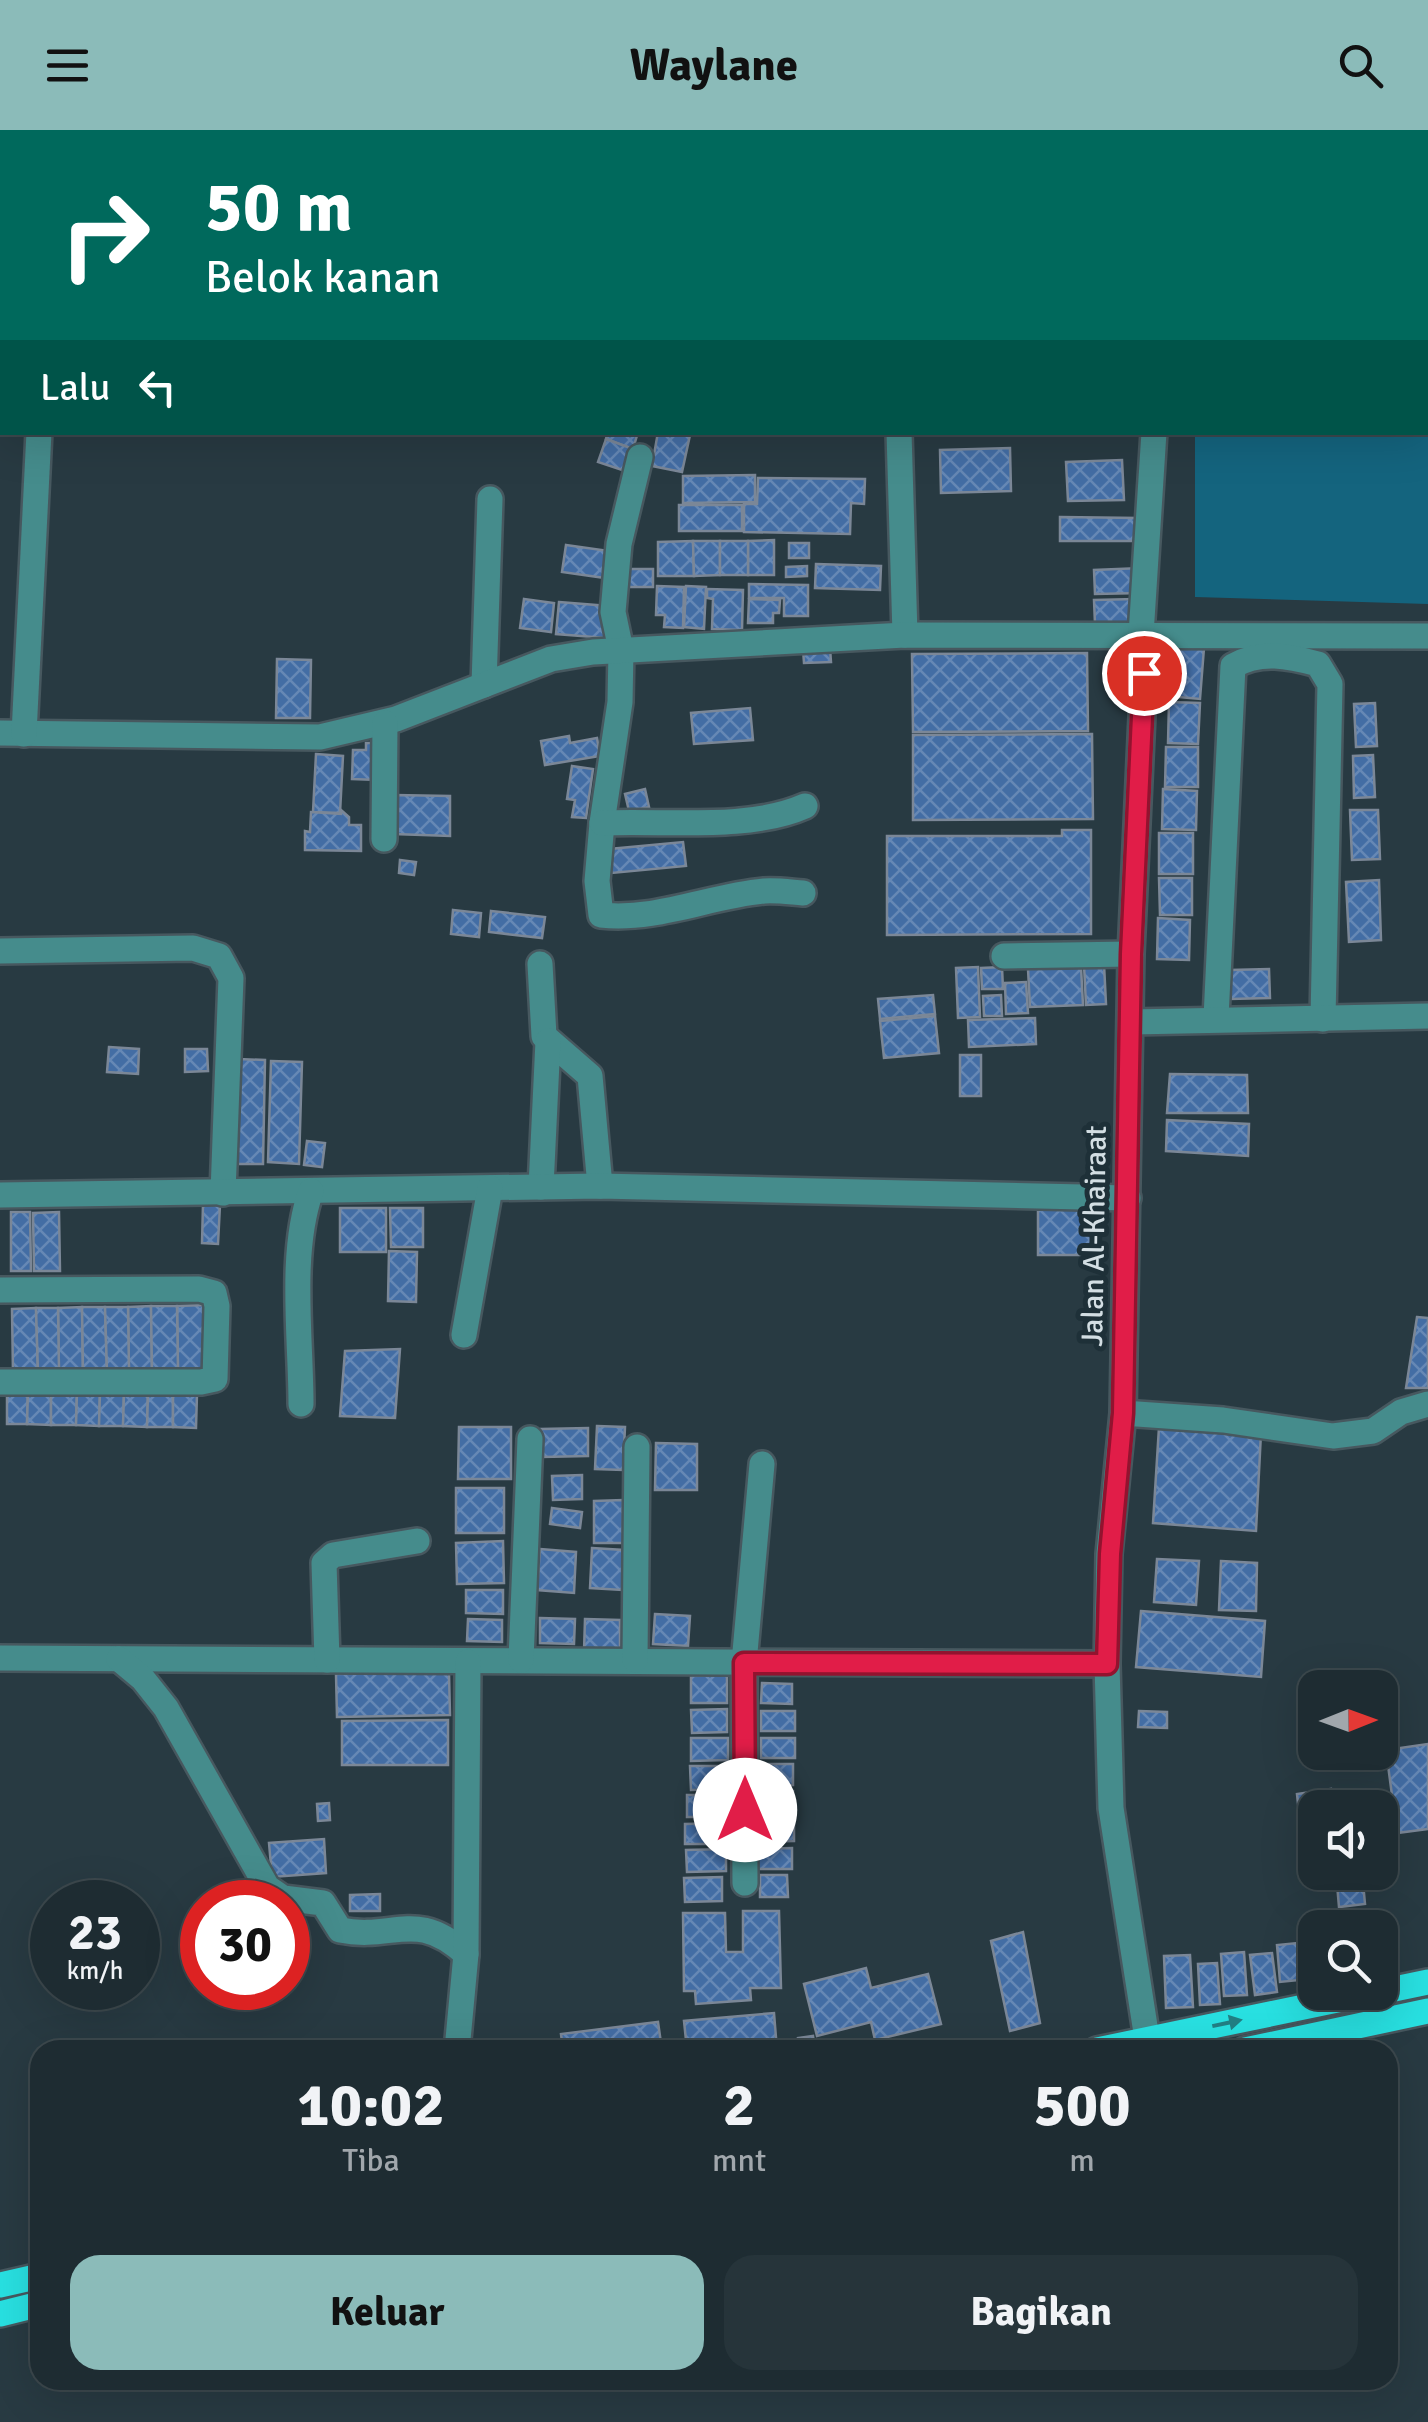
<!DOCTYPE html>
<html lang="id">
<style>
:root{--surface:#1e2c32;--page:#26343a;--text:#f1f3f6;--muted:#a1a7ac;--line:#3c484d;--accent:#8bbbb9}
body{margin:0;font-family:Signika,sans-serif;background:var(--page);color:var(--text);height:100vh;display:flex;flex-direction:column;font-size:38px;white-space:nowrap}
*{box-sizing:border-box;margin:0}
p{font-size:32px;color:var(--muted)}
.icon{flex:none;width:55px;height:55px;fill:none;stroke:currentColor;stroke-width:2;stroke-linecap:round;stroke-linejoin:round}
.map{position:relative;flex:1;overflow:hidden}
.panel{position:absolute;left:30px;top:1910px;width:1368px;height:350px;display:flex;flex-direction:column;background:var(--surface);border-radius:30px;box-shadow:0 10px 40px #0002,0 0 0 2px var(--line)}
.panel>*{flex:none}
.top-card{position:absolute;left:0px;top:0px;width:1430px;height:305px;box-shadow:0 10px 40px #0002,0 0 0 2px var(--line);background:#00695c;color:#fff;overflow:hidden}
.needle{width:65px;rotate:89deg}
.controls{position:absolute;left:1298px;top:1540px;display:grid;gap:20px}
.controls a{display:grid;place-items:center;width:100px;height:100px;border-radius:20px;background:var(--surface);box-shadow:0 10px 40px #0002,0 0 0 2px var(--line);font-size:50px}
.speed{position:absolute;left:30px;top:1750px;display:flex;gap:20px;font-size:50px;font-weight:700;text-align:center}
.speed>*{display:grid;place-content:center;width:130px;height:130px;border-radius:50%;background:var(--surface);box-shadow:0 10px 40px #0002,0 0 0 2px var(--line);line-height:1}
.speed small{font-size:25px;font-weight:400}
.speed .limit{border:15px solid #d22;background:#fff;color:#111}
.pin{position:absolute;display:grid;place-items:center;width:85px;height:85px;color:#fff;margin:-42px;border:5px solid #fff;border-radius:50%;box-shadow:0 2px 10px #0007}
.me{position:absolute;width:110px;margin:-55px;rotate:0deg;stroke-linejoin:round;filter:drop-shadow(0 0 8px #0008)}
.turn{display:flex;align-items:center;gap:35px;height:210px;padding:0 40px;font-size:45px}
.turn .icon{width:130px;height:130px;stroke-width:2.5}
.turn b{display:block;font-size:70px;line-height:85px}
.then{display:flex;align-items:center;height:95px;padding:0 40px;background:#0003;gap:20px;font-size:38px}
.eta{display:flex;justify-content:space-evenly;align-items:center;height:170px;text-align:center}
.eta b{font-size:60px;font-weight:700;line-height:70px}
.button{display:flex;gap:20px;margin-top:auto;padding:20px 40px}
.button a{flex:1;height:115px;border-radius:30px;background:var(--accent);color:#111;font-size:40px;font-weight:700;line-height:115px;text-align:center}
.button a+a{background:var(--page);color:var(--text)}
header{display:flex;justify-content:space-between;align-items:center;height:130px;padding:0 40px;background:var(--accent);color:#111;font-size:45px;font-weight:700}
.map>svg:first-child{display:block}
.grass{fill:#14647e}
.building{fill:url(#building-cross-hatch);stroke:#7b8797;stroke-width:2.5}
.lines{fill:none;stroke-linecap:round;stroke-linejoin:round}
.minor-casing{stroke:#47585f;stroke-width:30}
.major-casing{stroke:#47585f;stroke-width:30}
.minor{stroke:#458c8c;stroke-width:25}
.major{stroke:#28e0e1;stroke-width:25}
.oneway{fill:#227f84}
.route-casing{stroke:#92132f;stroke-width:25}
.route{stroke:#e11d48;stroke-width:18}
.labels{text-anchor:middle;stroke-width:10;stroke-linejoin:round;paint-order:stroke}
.street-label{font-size:30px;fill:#d3dee3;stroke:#1e3038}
</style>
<header><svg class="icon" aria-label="menu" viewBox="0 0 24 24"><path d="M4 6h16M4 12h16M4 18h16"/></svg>Waylane<svg class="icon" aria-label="search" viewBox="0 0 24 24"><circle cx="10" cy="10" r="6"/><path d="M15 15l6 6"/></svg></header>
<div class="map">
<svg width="1428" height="2292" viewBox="0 0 1428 2292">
<defs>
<pattern id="building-cross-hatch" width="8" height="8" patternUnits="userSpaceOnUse" patternTransform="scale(2.5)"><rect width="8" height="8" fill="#436da4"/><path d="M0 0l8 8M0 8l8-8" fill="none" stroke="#6688b5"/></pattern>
</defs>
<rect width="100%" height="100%" fill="#283a42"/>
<polygon class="grass" points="1428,225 1428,474 1195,467 1195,303 1428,302"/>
<g class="building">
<polygon points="608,302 638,302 633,319 606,309"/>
<polygon points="658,302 690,305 682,342 652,336"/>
<polygon points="606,309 633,319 625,341 598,332"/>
<polygon points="1010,318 1011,361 941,363 940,320"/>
<polygon points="1122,330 1124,370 1068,371 1066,332"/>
<polygon points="755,345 755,372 683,373 683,346"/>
<polygon points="758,348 865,349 864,374 851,373 850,404 744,402 744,374 757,374"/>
<rect x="679" y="375" width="63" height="26"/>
<polygon points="1060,387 1139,388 1139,411 1060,411"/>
<polygon points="774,410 774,445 748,445 748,411"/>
<polygon points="693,411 694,446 658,446 658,412"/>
<polygon points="693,411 720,411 720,445 694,446"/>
<rect x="720" y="411" width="28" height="34"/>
<rect x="789" y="413" width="20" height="15"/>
<polygon points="566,415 609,421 605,448 562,442"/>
<polygon points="816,434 881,436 880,460 815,458"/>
<polygon points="807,436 807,446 786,447 786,437"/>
<polygon points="1141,438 1142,463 1095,464 1094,440"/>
<rect x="622" y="439" width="31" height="18"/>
<polygon points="749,454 808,455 808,486 784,486 784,468 749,468"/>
<polygon points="657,456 684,457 683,498 664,497 665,485 656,485"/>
<polygon points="686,456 706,457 704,499 684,497"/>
<polygon points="707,459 743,460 742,500 712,499 713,469 707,468"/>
<polygon points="524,469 554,473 551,502 520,498"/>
<polygon points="749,469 780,470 779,483 773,483 773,493 748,493"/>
<polygon points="1135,469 1135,493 1095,494 1094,470"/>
<polygon points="559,472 608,476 606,508 556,504"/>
<polygon points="1172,515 1204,518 1200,569 1168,566"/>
<polygon points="830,518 831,532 804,533 803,519"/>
<polygon points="1087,523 1088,601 913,602 912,524"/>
<polygon points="277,529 311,530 310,588 276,588"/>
<polygon points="1169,572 1200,573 1198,614 1168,613"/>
<polygon points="1375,573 1377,616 1356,617 1354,574"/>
<polygon points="750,578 753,610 694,614 691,583"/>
<polygon points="1092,604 1093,689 913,690 913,605"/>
<polygon points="569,606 570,613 597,608 600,626 545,635 541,611"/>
<polygon points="366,613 378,613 377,650 352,649 353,620 366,620"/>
<polygon points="1166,617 1198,617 1198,657 1165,657"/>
<polygon points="316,624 343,626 340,683 313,682"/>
<polygon points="1373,625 1375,667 1354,668 1353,626"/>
<polygon points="572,636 593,639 586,688 572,687 575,670 567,669"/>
<polygon points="645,659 649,677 629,681 625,664"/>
<polygon points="1163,659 1197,661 1196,700 1162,699"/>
<polygon points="394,665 450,666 450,706 394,704"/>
<polygon points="341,680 349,687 349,695 361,695 361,721 305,720 305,701 310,702 311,682 341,684"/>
<polygon points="1350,680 1378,680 1380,729 1352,730"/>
<polygon points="1062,700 1091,700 1091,804 887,805 887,706 1062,706"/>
<rect x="1159" y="703" width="34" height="41"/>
<polygon points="683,712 686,736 612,743 610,719"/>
<polygon points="400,730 416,732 414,745 399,743"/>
<polygon points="1159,748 1192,748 1192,785 1160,785"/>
<polygon points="1379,750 1381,810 1349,812 1346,752"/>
<polygon points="453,780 481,783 479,807 451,804"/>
<polygon points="491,781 545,787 542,808 489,802"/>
<polygon points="1158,788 1190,790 1189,830 1157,829"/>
<polygon points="1104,834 1106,874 1086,875 1084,835"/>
<polygon points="978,837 980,887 958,888 956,838"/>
<polygon points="1002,837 1003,859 982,859 981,838"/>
<polygon points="1081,837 1083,875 1030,877 1028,839"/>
<polygon points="1269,839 1270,868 1230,869 1230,840"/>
<polygon points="1026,852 1028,883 1006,884 1005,853"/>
<polygon points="933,865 935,884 880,889 878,869"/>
<polygon points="1001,865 1002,886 984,886 983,866"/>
<polygon points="935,886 939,923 884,928 880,891"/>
<polygon points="1035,888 1036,914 969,917 968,890"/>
<polygon points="109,917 139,919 138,944 107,942"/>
<polygon points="185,919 207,919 208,941 185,942"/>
<rect x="960" y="925" width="21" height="41"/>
<polygon points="238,929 265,930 263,1034 236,1034"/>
<polygon points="271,931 302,932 299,1034 268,1032"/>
<polygon points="1170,944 1247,945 1248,983 1167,983"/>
<polygon points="1167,990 1249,994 1248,1026 1166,1021"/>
<polygon points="307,1011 325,1013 322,1037 304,1035"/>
<polygon points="203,1074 220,1075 218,1114 202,1113"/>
<polygon points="1098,1076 1098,1125 1038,1125 1038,1077"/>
<rect x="340" y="1078" width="46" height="44"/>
<polygon points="390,1078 423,1078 423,1117 391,1117"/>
<polygon points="11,1082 30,1082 31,1141 11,1141"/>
<polygon points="59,1082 60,1141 34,1141 33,1083"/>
<polygon points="389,1121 417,1122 416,1172 388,1171"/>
<polygon points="206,1175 207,1240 178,1241 177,1176"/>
<polygon points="151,1176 152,1241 129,1242 128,1177"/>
<polygon points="151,1176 177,1176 178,1241 152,1241"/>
<polygon points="82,1177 83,1242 59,1243 58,1178"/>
<polygon points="82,1177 105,1177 107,1242 83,1242"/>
<polygon points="105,1177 128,1177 129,1242 107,1242"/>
<polygon points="36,1178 38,1243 13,1244 12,1179"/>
<polygon points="36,1178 58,1178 59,1243 38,1243"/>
<polygon points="1417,1187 1428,1188 1428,1258 1406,1258"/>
<polygon points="400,1219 395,1288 340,1286 345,1221"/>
<polygon points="7,1261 28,1261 27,1294 7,1294"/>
<polygon points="28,1261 51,1261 51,1295 27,1294"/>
<polygon points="51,1261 77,1262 76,1295 51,1295"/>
<polygon points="77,1262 100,1262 99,1296 76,1295"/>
<polygon points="100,1262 124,1263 123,1296 99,1296"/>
<polygon points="124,1263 148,1264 147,1297 123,1296"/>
<polygon points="148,1264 173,1264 173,1297 147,1297"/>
<polygon points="173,1264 197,1264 196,1298 173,1297"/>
<polygon points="597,1296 625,1297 623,1340 595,1339"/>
<polygon points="459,1297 511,1297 511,1349 458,1349"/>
<polygon points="1159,1297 1261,1303 1256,1401 1153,1393"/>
<polygon points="588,1298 588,1326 542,1327 541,1299"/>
<polygon points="656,1313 697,1314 697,1360 655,1360"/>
<polygon points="582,1345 582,1369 553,1370 552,1346"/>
<rect x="456" y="1358" width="48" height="45"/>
<polygon points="623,1370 623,1413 594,1413 594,1371"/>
<polygon points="552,1378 582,1382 580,1398 550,1394"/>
<polygon points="503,1411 504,1453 457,1454 456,1413"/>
<polygon points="592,1418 624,1420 622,1460 590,1458"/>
<polygon points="540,1419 576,1422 574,1463 537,1460"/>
<polygon points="1157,1429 1199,1431 1196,1475 1154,1472"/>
<polygon points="1221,1431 1257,1433 1256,1481 1219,1480"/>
<polygon points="466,1460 503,1460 503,1484 466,1483"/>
<polygon points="1141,1481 1265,1491 1261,1547 1136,1537"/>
<polygon points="655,1484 690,1486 688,1516 653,1514"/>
<polygon points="540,1488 575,1489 574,1514 540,1513"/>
<polygon points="468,1489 502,1490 502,1512 467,1511"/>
<polygon points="585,1489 620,1490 620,1522 584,1521"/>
<polygon points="449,1543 450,1585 337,1587 336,1544"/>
<polygon points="727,1545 727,1573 691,1573 691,1546"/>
<polygon points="762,1553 792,1554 792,1574 761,1573"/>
<polygon points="727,1579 727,1602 692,1603 691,1580"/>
<rect x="761" y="1581" width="34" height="20"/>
<polygon points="1139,1581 1167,1582 1167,1598 1138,1597"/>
<polygon points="448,1590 448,1635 342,1635 342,1591"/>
<polygon points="691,1608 728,1608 728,1630 691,1631"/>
<rect x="761" y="1608" width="34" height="20"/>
<polygon points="1428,1614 1428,1699 1397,1703 1386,1620"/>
<polygon points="759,1634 793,1634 793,1655 759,1656"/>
<polygon points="690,1636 730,1636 730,1659 691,1660"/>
<polygon points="1331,1659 1334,1678 1315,1678 1315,1681 1299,1683 1297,1664"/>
<polygon points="793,1661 793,1685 759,1685 758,1662"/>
<rect x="687" y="1665" width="37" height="22"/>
<polygon points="329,1673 330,1690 318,1691 317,1674"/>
<polygon points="756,1690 794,1690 794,1711 756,1712"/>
<polygon points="725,1693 725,1714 685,1714 685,1694"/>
<polygon points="324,1709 326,1743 272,1747 269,1713"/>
<polygon points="792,1718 792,1739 758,1739 757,1719"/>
<polygon points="726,1719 726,1741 687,1742 686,1720"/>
<polygon points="1336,1742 1362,1742 1365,1774 1339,1777"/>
<polygon points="760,1745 787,1745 788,1767 760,1767"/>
<polygon points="722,1747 722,1771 685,1772 684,1748"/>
<polygon points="380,1764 380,1781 350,1781 350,1765"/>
<polygon points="743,1781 779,1781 781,1858 750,1858 751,1870 696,1874 695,1861 684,1861 683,1783 725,1783 726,1822 743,1822"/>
<polygon points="1023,1802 1040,1893 1010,1901 991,1811"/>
<polygon points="1307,1812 1310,1849 1280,1852 1277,1815"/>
<polygon points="1244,1822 1247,1865 1224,1866 1221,1824"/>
<polygon points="1272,1823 1277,1862 1255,1865 1250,1825"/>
<polygon points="1190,1825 1193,1877 1166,1878 1164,1826"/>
<polygon points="1217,1833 1220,1874 1200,1875 1198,1834"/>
<polygon points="866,1838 871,1858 928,1844 941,1894 875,1910 871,1892 817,1906 804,1854"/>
<polygon points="774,1883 777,1920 687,1920 684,1891"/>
<polygon points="658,1892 662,1920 563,1920 561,1904"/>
<polygon points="813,1906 815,1920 799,1920 798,1908"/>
</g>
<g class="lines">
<g class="minor-casing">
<g id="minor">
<polyline points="885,0 886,2"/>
<polyline points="54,2 54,0"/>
<polyline points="586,2 586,0"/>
<polyline points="1171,2 1171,0"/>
<polyline points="1317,2 1318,0"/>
<polyline points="899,302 905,505"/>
<path d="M640,327L619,414L613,482L621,520L620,572L602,693L597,751L601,785C656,791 710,766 764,761C776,760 790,762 803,763"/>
<polyline points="484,555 490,369"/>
<polyline points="0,603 320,607 396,589 551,529 593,522 905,505 1428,506"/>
<polyline points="24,604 39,302"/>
<path d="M602,693C664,690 749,701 805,676"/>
<polyline points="384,709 385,593"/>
<polyline points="0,821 193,818 219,826 231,848 223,1063"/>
<polyline points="1004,826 1131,824"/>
<polyline points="540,834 544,906 590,946 600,1056"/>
<path d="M1216,888L1233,536C1260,520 1289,526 1318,534L1330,554L1323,889"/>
<polyline points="1131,892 1428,886"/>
<polyline points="541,1057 548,911"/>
<polyline points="0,1065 600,1056 1128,1068"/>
<polyline points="0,1160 199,1159 214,1163 217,1176 215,1249 201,1252 0,1252"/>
<polyline points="464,1205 490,1058"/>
<path d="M301,1274C301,1208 289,1123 311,1061"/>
<polyline points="1123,1283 1223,1290 1333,1306 1373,1301 1401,1282 1428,1274"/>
<polyline points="0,1528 1107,1534"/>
<path d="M119,1529L143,1549L166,1578L267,1757L283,1768L323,1773L340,1800C395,1811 415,1778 466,1824"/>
<polyline points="327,1530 324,1433 333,1425 417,1411"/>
<polyline points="521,1530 530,1309"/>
<polyline points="635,1530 637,1317"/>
<polyline points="745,1753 744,1533 762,1334"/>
<polyline points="1147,1909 1111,1678 1107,1534 1109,1424 1123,1283 1131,824 1144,543 1141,505 1154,302"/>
<polyline points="457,1920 466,1824 468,1532"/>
</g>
</g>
<g class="major-casing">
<g id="major">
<polyline points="1380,1862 1428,1852"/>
<polyline points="1097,1920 1376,1862"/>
<polyline points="1245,1920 1428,1881"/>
<polyline points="0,2155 40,2146"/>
<polyline points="0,2184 40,2174"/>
</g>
</g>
<use href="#minor" class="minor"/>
<use href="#major" class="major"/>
</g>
<defs><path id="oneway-solid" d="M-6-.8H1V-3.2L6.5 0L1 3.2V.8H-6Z" transform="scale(2.5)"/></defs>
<use class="oneway" href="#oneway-solid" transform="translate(1227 1893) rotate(-12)"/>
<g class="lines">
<g class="route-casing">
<polyline id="route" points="745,1680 744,1533 1107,1534 1110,1424 1123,1283 1131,824 1144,543"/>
</g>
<use href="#route" class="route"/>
</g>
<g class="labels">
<g class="street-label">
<text transform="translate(1094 1106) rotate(-89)" y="10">Jalan Al-Khairaat</text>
</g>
</g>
</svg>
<div class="controls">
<a><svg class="needle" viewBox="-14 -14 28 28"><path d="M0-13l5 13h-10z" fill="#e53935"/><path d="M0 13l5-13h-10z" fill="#a1a7ac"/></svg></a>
<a><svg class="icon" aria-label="sound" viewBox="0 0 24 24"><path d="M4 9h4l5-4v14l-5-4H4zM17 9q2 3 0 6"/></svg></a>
<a><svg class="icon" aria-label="search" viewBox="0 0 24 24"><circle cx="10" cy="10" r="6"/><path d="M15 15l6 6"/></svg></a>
</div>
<div class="speed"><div>23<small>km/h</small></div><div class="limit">30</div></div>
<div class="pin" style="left:1144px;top:543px;background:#d93025"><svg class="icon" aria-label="arrive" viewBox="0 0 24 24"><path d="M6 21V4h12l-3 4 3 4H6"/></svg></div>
<svg class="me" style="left:745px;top:1680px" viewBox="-20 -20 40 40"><circle r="19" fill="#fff"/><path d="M0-13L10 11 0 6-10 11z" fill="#e11d48"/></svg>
<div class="top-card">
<div class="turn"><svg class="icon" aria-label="right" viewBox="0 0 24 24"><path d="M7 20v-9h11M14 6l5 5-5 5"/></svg><div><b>50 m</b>Belok kanan</div></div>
<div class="then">Lalu<svg class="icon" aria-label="left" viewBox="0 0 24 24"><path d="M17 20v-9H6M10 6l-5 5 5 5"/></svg></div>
</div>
<section class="panel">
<div class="eta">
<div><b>10:02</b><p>Tiba</p></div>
<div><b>2</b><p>mnt</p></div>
<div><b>500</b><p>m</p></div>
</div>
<div class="button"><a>Keluar</a><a>Bagikan</a></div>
</section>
</div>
